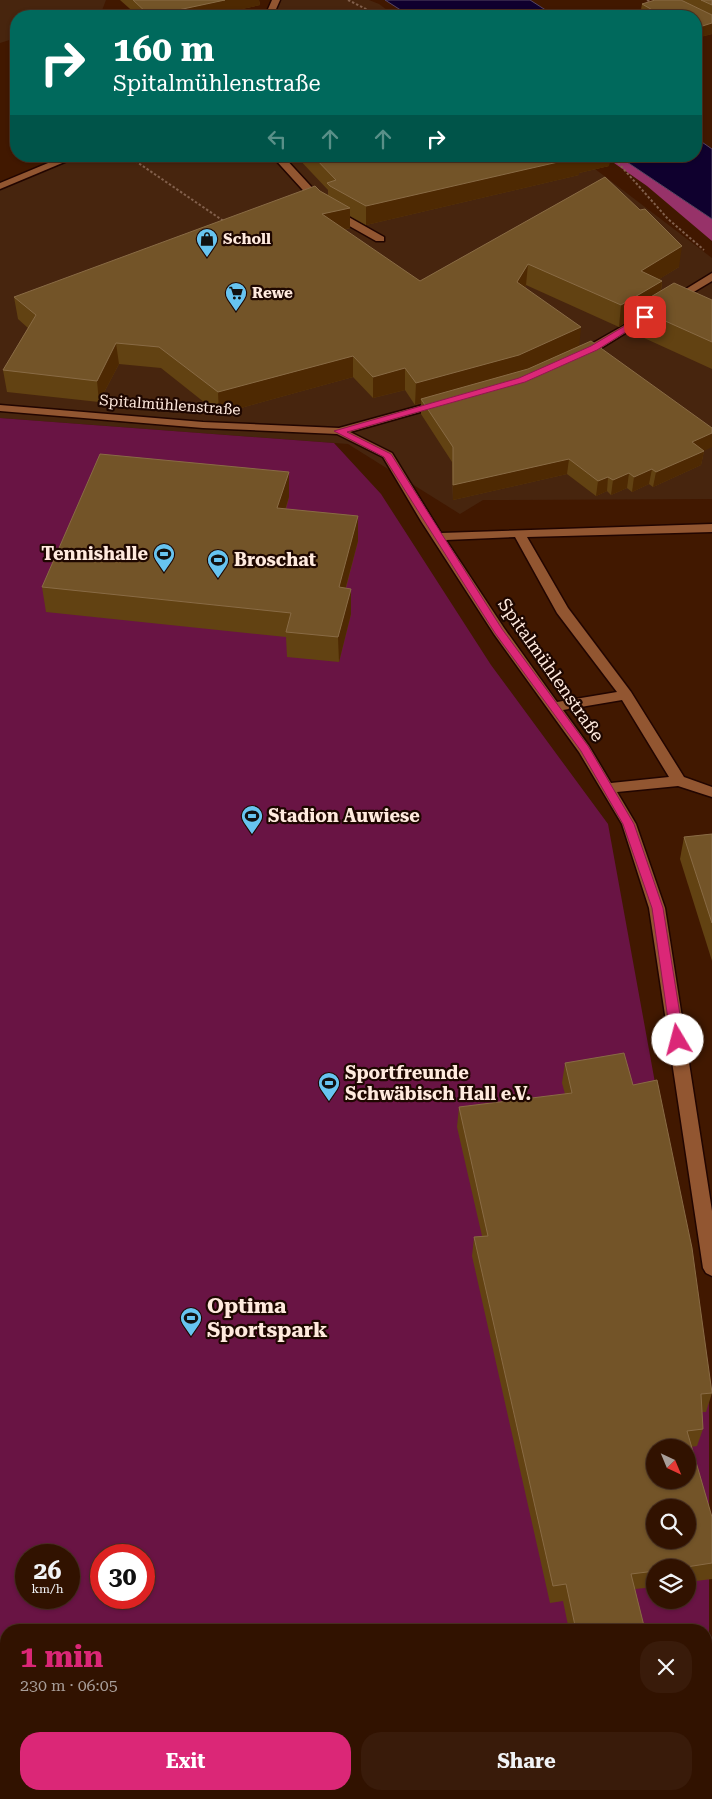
<!DOCTYPE html>
<meta charset="utf-8">
<style>
:root{--surface:#311200;--page:#391b0a;--text:#f1f3f6;--muted:#a89e99;--line:#4c3222;--accent:#db2777}
body{margin:0;font-family:"Roboto Serif",serif;background:var(--page);color:var(--text);height:100vh;display:flex;flex-direction:column;font-size:19px;white-space:nowrap}
*{box-sizing:border-box;margin:0}
p{font-size:16px;color:var(--muted)}
.icon{flex:none;width:28px;height:28px;fill:none;stroke:currentColor;stroke-width:2;stroke-linecap:round;stroke-linejoin:round}
.map{position:relative;flex:1;overflow:hidden}
.sheet{position:absolute;left:0px;top:1624px;width:712px;height:176px;display:flex;flex-direction:column;background:var(--surface);border-radius:20px 20px 0 0;box-shadow:0 1px 4px #0004,0 0 0 1px var(--line)}
.sheet>*{flex:none}
.hud{position:absolute;left:10px;top:10px;width:692px;height:152px;border-radius:20px;box-shadow:0 1px 4px #0004,0 0 0 1px var(--line);background:#00695c;color:#fff;overflow:hidden}
.needle{width:32px;rotate:136deg}
.tools{position:absolute;left:646px;top:1439px;display:grid;gap:10px}
.tools a{display:grid;place-items:center;width:50px;height:50px;border-radius:50%;background:var(--surface);box-shadow:0 1px 4px #0004,0 0 0 1px var(--line);font-size:25px}
.speed{position:absolute;left:15px;top:1544px;display:flex;gap:10px;font-size:25px;font-weight:700;text-align:center}
.speed>*{display:grid;place-content:center;width:65px;height:65px;border-radius:50%;background:var(--surface);box-shadow:0 1px 4px #0004,0 0 0 1px var(--line);line-height:1}
.speed small{font-size:12px;font-weight:400}
.speed .limit{border:8px solid #d22;background:#fff;color:#111}
.pin{position:absolute;display:grid;place-items:center;width:42px;height:42px;color:#fff;margin:-21px;border-radius:10px;box-shadow:0 2px 8px #0006}
.me{position:absolute;width:55px;margin:-28px;rotate:352deg;stroke-linejoin:round;filter:drop-shadow(0 0 4px #0008)}
.turn{display:flex;align-items:center;gap:18px;height:105px;padding:0 20px;font-size:22px}
.turn .icon{width:65px;height:65px;stroke-width:2.5}
.turn b{display:block;font-size:35px;line-height:42px}
.lanes{display:flex;align-items:center;height:48px;padding:0 20px;background:#0003;justify-content:center;gap:25px;direction:ltr}
.lanes .off{opacity:.35}
.round{display:grid;place-items:center;flex:none;width:52px;height:52px;border-radius:20px;background:var(--page)}
.overview{display:flex;align-items:center;justify-content:space-between;height:85px;padding:0 20px}
h1{font-size:30px;font-weight:700;line-height:38px;color:var(--accent)}
.cta{display:flex;gap:10px;margin-top:auto;padding:10px 20px}
.cta a{flex:1;height:58px;border-radius:20px;background:var(--accent);color:#fff;font-size:20px;font-weight:700;line-height:58px;text-align:center}
.cta a+a{background:var(--page);color:var(--text)}
.map>svg:first-child{display:block}
.built{fill:#47250e}
.green{fill:#691444;fill-rule:evenodd}
.forest{fill:#973269}
.water{fill:#0f002e;stroke:#574663}
.lines{fill:none;stroke-linecap:round;stroke-linejoin:round}
.minor-casing{stroke:#210500;stroke-width:3}
.path{stroke:#82604c;stroke-width:2;stroke-dasharray:2.5 2;stroke-linecap:butt}
.minor{fill:#925631;fill-rule:evenodd}
.wall{fill:#624212}
.shaded-wall{fill:#4e2902}
.building{fill:#735428;stroke:#896b45;fill-rule:evenodd}
.route{fill:#db2777;stroke:#8e194d}
.labels{text-anchor:middle;stroke-width:4.5;stroke-linejoin:round;paint-order:stroke}
.far-poi-label{font-size:15px;font-weight:bold;fill:#ffeade;stroke:#1e0700;text-anchor:start}
.far-street-label{font-size:15px;fill:#ffeade;stroke:#1e0700}
.poi-label{font-size:18px;font-weight:bold;fill:#ffeade;stroke:#1e0700;text-anchor:start}
.street-label{font-size:18px;fill:#ffeade;stroke:#1e0700}
.near-poi-label{font-size:21px;font-weight:bold;fill:#ffeade;stroke:#1e0700;text-anchor:start}
</style>
<div class="map">
<svg width="712" height="1799" viewBox="0 0 712 1799">
<rect width="100%" height="100%" fill="#411800"/>
<g class="built">
<polygon points="0,0 106,0 101,13 89,16 16,16 16,38 0,43"/>
<polygon points="279,0 369,0 379,4 395,16 269,16"/>
<polygon points="64,156 578,156 712,258 712,499 483,500 460,514 348,444 0,418 0,183"/>
</g>
<path class="green" d="M0,418L334,443L381,494L491,665L608,824L709,1380V1799H0ZM655,1448H688V1480H655ZM655,1508H688V1540H655ZM26,1555H69V1598H26ZM101,1555H144V1598H101ZM655,1568H688V1600H655ZM6,1630H706V1794H6Z"/>
<polygon class="forest" points="604,156 618,156 712,219 712,241 647,186"/>
<g class="water">
<polygon points="385,0 530,0 555,16 410,16"/>
<polygon points="696,138 712,149 712,219 618,156 696,156"/>
</g>
<g class="lines">
<g class="minor-casing">
<g id="minor">
<polygon points="272,0 280,0 273,16 265,16"/>
<polygon points="65,156 79,156 0,189 0,183"/>
<polygon points="272,156 283,156 329,206 384,237 384,241 376,241 321,210"/>
<polygon points="712,273 712,281 677,302 669,302 668,300"/>
<polygon points="649,311 654,314 653,316 598,350 580,357 574,354"/>
<path d="M441,400L445,401L447,403L445,405L350,432L392,453L441,533L712,524V532L527,537L568,608L631,692L684,777L712,787V797L678,786L617,792L636,824L665,908L712,1211V1276L706,1273L703,1268L649,908L622,824L579,752L494,634L421,521L383,457L337,434L203,428L0,411V405L203,422L339,428ZM515,537L557,613L617,692L557,702L504,628L446,540ZM622,700L669,777L611,783L589,746L563,710Z"/>
</g>
</g>
<g class="path">
<polyline points="348,0 380,16"/>
<polyline points="647,0 653,3"/>
<polyline points="128,156 225,222"/>
<polyline points="612,156 668,219 704,250"/>
</g>
<use href="#minor" class="minor"/>
</g>
<g class="wall">
<polygon points="120,0 259,0 260,5 210,16 138,16"/>
<polygon points="683,0 712,0 712,34 696,38 696,16 643,16 640,15 642,4 683,1"/>
<polygon points="296,156 610,156 609,166 579,173 579,175 366,225 350,216 350,228 344,230 420,281 605,177 679,267 659,279 662,281 661,291 712,300 712,369 631,332 632,318 619,327 526,285 525,287 580,346 704,451 701,465 653,487 649,484 632,492 627,488 611,495 607,491 596,496 567,474 453,500 452,462 421,414 421,403 415,405 405,390 373,398 353,377 219,414 161,368 119,364 99,402 7,392 3,370 28,328 18,319 14,297 320,191 328,195 328,190"/>
<polygon points="289,497 286,509 358,516 358,541 346,588 351,614 339,662 287,657 286,637 46,612 42,587"/>
<polygon points="712,834 712,961 680,859 684,837"/>
<polygon points="565,1063 712,1393 706,1412 702,1412 703,1429 697,1446 691,1447 712,1517 712,1579 688,1582 688,1568 655,1568 655,1587 635,1589 645,1630 569,1630 563,1601 550,1603 472,1256 474,1237 482,1236 457,1127 459,1107 565,1094 562,1083"/>
</g>
<g class="shaded-wall">
<polygon points="225,0 259,0 260,5 210,16 150,16"/>
<polygon points="712,23 712,34 696,38 696,28"/>
<polygon points="579,156 610,156 609,166 579,173 579,175 366,225 366,206"/>
<polygon points="350,208 350,228 322,235 322,214"/>
<polygon points="682,246 679,267 638,292 641,271"/>
<polygon points="528,264 526,285 516,303 517,282"/>
<polygon points="662,281 659,302 634,307 632,318 619,327 621,305"/>
<polygon points="581,327 579,349 517,376 421,399 421,403 415,405 416,383"/>
<polygon points="116,343 119,364 99,402 97,381"/>
<polygon points="353,356 353,377 219,414 218,392"/>
<polygon points="405,368 405,390 373,398 373,377"/>
<polygon points="712,433 712,447 704,451 701,465 653,487 656,472 692,442"/>
<polygon points="569,459 567,474 453,500 453,485"/>
<polygon points="652,469 649,484 632,492 634,477"/>
<polygon points="289,472 289,497 278,533 277,508"/>
<polygon points="629,473 627,488 611,495 613,480"/>
<polygon points="608,477 607,491 596,496 598,481"/>
<polygon points="358,516 358,541 339,613 339,587"/>
<polygon points="351,589 351,614 339,662 338,637"/>
</g>
<g class="building">
<polygon points="133,0 225,0 150,16"/>
<polygon points="655,0 681,0 712,15 712,23 696,28 696,16 663,16 642,4"/>
<polygon points="701,0 712,0 712,5"/>
<polygon points="313,156 580,156 580,157 366,206 330,186 327,183 336,180"/>
<polygon points="605,177 640,210 645,209 682,246 641,271 662,281 621,305 528,264 517,282 581,327 519,355 416,383 405,368 373,377 353,356 218,392 159,347 116,343 97,381 3,370 36,315 14,297 315,186 320,191 350,208 322,214 420,281"/>
<polygon points="674,283 712,300 712,342 634,307"/>
<polygon points="591,341 712,428 712,433 692,442 704,451 656,472 652,469 634,477 629,473 613,480 608,477 598,481 569,459 453,485 453,447 421,399 528,369"/>
<polygon points="100,454 289,472 277,508 358,516 339,587 351,589 338,637 286,632 291,613 42,587"/>
<polygon points="712,834 712,923 684,837"/>
<path d="M624,1053L633,1085L657,1080L692,1248L712,1393L701,1394L703,1429L687,1431L712,1517V1563L680,1568H655V1571L631,1574L645,1630H576L566,1584L553,1586L474,1237L488,1236L459,1107L572,1093L565,1063ZM655,1448H688V1480H655ZM655,1508H688V1540H655Z"/>
</g>
<polygon class="route" points="645,314 649,317 648,318 597,350 525,382 347,432 391,454 502,629 588,746 634,824 663,908 684,1040 682,1044 673,1044 671,1040 652,908 623,824 581,751 495,633 384,457 334,431 519,378 591,346"/>
<defs>
<g id="shop-pin" transform="scale(1.125)"><path d="M0 17L-7.5 6A9.5 9.5 0 1 1 7.5 6Z" fill="#67c4f0" stroke="#1e0700"/><path d="M-5-2.5h2.3a2.7 3.5 0 0 1 5.4 0H5L5.5 6h-11ZM-1.5-2.5h3a1.5 2.3 0 0 0-3 0Z" fill="#111"/></g>
<g id="supermarket-pin" transform="scale(1.125)"><path d="M0 17L-7.5 6A9.5 9.5 0 1 1 7.5 6Z" fill="#67c4f0" stroke="#1e0700"/><path d="M-6-5.5h2.5l.6 2H6L4.5 2H-2.5L-4.4-4H-6ZM-1.5 3.2a1.3 1.3 0 1 0 .1 0ZM3 3.2a1.3 1.3 0 1 0 .1 0Z" fill="#111"/></g>
<g id="stadium-pin" transform="scale(1.125)"><path d="M0 17L-7.5 6A9.5 9.5 0 1 1 7.5 6Z" fill="#67c4f0" stroke="#1e0700"/><path d="M0-5a6.5 5 0 1 0 0 10a6.5 5 0 1 0 0-10ZM-3.5-1.8h7v3.6h-7Z" fill="#111"/></g>
</defs>
<g fill-rule="evenodd">
<use href="#shop-pin" x="207" y="239"/>
<use href="#supermarket-pin" x="236" y="293"/>
<use href="#stadium-pin" x="164" y="554"/>
<use href="#stadium-pin" x="218" y="560"/>
<use href="#stadium-pin" x="252" y="816"/>
<use href="#stadium-pin" x="329" y="1083"/>
<use href="#stadium-pin" x="191" y="1318"/>
</g>
<g class="labels">
<g class="far-poi-label">
<text x="223" y="244">Scholl</text>
<text x="252" y="298">Rewe</text>
</g>
<g class="far-street-label">
<text transform="translate(170 405) rotate(4)" y="5">Spitalmühlenstraße</text>
</g>
<g class="poi-label">
<text x="148" y="560" text-anchor="end">Tennishalle</text>
<text x="234" y="566">Broschat</text>
<text x="268" y="822">Stadion Auwiese</text>
<text x="345" y="1079">Sportfreunde<tspan x="345" dy="21">Schwäbisch Hall e.V.</tspan></text>
</g>
<g class="street-label">
<text transform="translate(551 670) rotate(55)" y="6">Spitalmühlenstraße</text>
</g>
<g class="near-poi-label">
<text x="207" y="1313">Optima<tspan x="207" dy="24">Sportspark</tspan></text>
</g>
</g>
</svg>
<div class="tools">
<a><svg class="needle" viewBox="-14 -14 28 28"><path d="M0-13l5 13h-10z" fill="#e53935"/><path d="M0 13l5-13h-10z" fill="#a89e99"/></svg></a>
<a><svg class="icon" aria-label="search" viewBox="0 0 24 24"><circle cx="10" cy="10" r="6"/><path d="M15 15l6 6"/></svg></a>
<a><svg class="icon" aria-label="layers" viewBox="0 0 24 24"><path d="M12 4l9 5-9 5-9-5zM3 14l9 5 9-5"/></svg></a>
</div>
<div class="speed"><div>26<small>km/h</small></div><div class="limit">30</div></div>
<div class="pin" style="left:645px;top:317px;background:#d93025"><svg class="icon" aria-label="arrive" viewBox="0 0 24 24"><path d="M6 21V4h12l-3 4 3 4H6"/></svg></div>
<svg class="me" style="left:678px;top:1040px" viewBox="-20 -20 40 40"><circle r="19" fill="#fff"/><path d="M0-13L10 11 0 6-10 11z" fill="#db2777"/></svg>
<div class="hud">
<div class="turn"><svg class="icon" aria-label="right" viewBox="0 0 24 24"><path d="M7 20v-9h11M14 6l5 5-5 5"/></svg><div><b>160 m</b>Spitalmühlenstraße</div></div>
<div class="lanes"><svg class="icon off" aria-label="left" viewBox="0 0 24 24"><path d="M17 20v-9H6M10 6l-5 5 5 5"/></svg><svg class="icon off" aria-label="ahead" viewBox="0 0 24 24"><path d="M12 20V5M6 11l6-6 6 6"/></svg><svg class="icon off" aria-label="ahead" viewBox="0 0 24 24"><path d="M12 20V5M6 11l6-6 6 6"/></svg><svg class="icon" aria-label="right" viewBox="0 0 24 24"><path d="M7 20v-9h11M14 6l5 5-5 5"/></svg></div>
</div>
<section class="sheet">
<div class="overview"><div><h1>1 min</h1><p>230 m · 06:05</p></div><a class="round"><svg class="icon" aria-label="close" viewBox="0 0 24 24"><path d="M6 6l12 12M18 6L6 18"/></svg></a></div>
<div class="cta"><a>Exit</a><a>Share</a></div>
</section>
</div>
